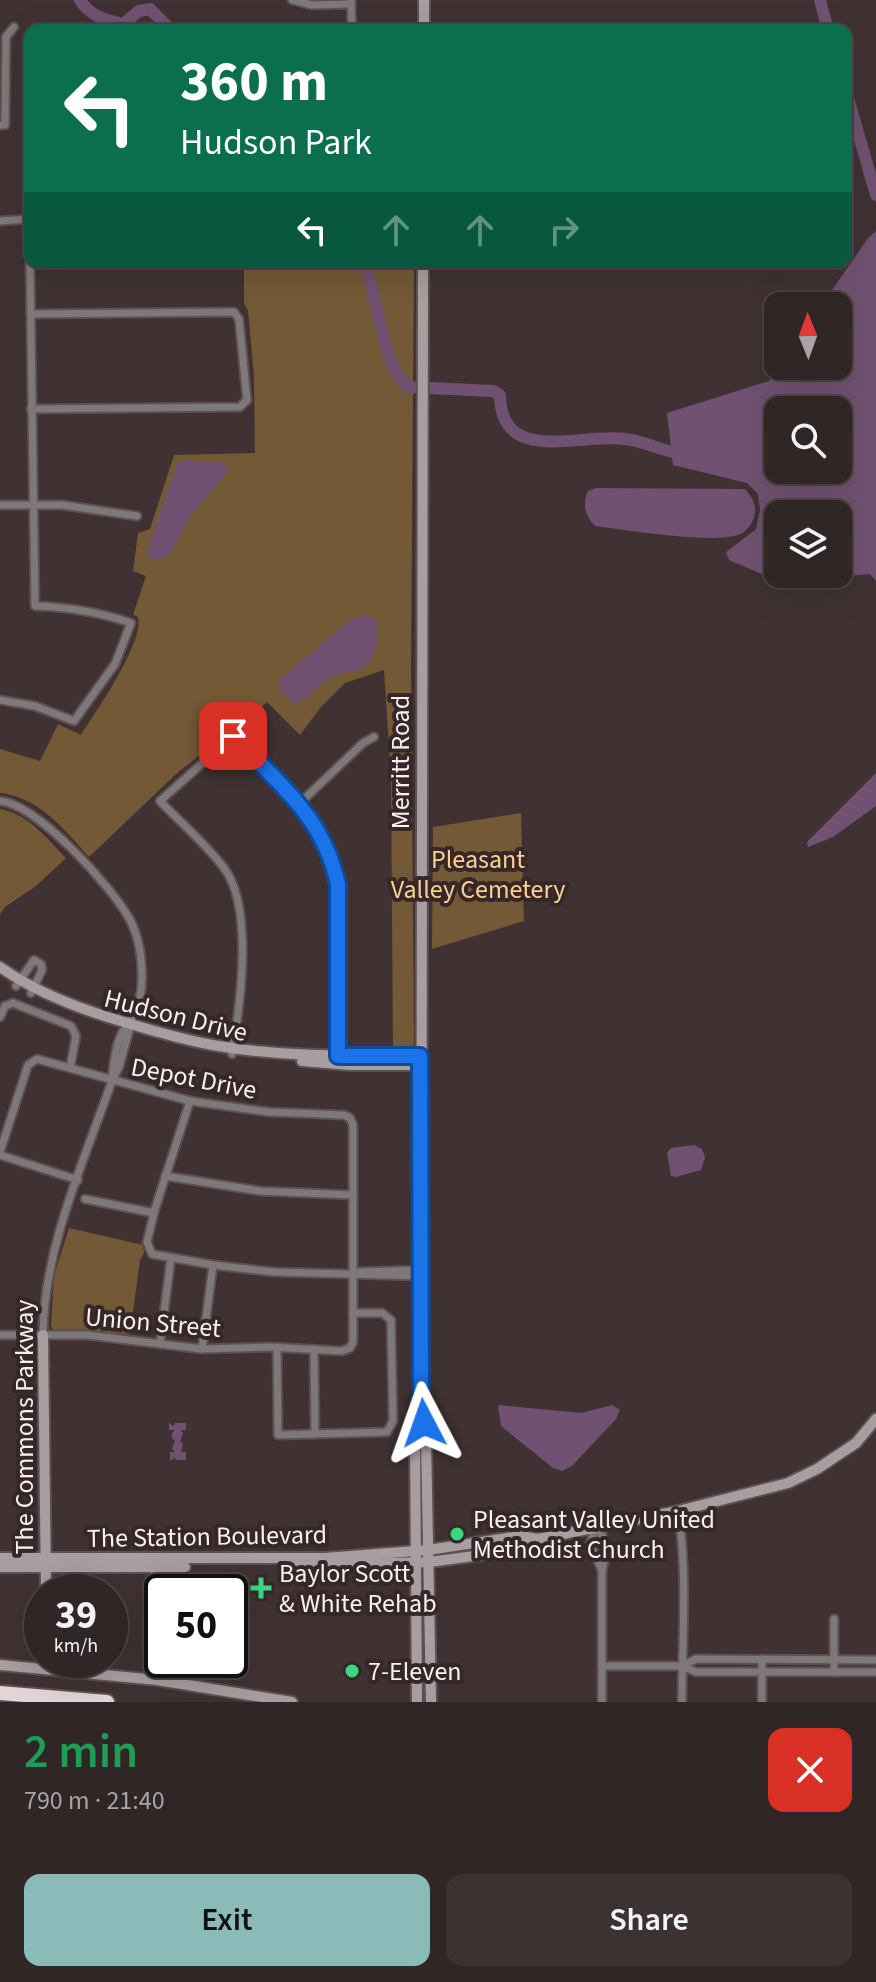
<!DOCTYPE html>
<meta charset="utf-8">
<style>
:root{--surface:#302626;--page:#3c3232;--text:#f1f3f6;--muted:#a8a5a7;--line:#4b4343;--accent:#8bbbb9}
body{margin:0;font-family:"Source Sans 3",sans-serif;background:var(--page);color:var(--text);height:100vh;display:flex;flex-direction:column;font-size:30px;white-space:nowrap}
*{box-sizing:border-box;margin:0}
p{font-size:26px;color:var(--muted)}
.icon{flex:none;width:44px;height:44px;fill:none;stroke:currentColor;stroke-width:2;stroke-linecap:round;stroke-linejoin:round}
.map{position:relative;height:1702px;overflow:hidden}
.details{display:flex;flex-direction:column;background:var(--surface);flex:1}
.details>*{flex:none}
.banner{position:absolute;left:24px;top:24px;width:828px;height:244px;border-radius:16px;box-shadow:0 8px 32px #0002,0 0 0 2px var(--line);background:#0b6e4f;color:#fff;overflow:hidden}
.needle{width:52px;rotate:359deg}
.fabs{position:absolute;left:764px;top:292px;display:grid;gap:16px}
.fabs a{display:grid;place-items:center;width:88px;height:88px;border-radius:16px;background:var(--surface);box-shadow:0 8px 32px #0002,0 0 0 2px var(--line);font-size:40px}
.speed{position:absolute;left:24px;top:1574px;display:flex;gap:16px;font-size:40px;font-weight:700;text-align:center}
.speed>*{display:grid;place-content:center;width:104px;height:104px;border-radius:50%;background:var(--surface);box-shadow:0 8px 32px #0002,0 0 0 2px var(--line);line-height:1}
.speed small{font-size:20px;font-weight:400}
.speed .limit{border:4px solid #111;border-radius:12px;background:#fff;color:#111}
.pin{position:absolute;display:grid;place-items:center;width:68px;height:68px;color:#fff;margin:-34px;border-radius:16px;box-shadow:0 4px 12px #0006}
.me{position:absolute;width:88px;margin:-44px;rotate:356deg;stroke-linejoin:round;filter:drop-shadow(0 0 6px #0008)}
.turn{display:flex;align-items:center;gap:28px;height:168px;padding:0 24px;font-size:36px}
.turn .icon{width:104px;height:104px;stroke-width:2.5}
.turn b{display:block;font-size:56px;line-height:68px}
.lanes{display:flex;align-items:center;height:76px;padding:0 24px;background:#0003;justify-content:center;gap:40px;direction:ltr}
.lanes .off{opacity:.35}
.round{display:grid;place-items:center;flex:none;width:84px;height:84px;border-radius:16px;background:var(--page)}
.summary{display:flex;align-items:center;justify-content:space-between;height:136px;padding:0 24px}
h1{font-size:48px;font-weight:600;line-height:60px;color:#1e9e55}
.primary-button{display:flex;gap:16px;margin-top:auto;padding:16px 24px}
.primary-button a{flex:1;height:92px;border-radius:16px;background:var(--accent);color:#111;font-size:32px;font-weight:600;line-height:92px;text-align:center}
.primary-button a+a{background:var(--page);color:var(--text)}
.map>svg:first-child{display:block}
.green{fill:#745936}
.water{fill:#705171;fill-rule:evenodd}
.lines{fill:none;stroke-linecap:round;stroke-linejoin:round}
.river{stroke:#705171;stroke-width:12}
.street-casing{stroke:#5e5050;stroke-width:11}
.secondary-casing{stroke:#5e5050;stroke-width:14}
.highway-casing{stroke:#5e5050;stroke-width:18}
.street{stroke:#7f787b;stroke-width:7}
.secondary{stroke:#a89da1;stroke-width:10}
.highway{stroke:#e4d3d9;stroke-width:14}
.route-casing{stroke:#114b97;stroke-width:20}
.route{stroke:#1a73e8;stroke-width:14}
.poi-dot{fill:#3ad77f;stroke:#362828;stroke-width:3}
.labels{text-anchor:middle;stroke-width:8;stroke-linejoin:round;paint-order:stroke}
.street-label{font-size:26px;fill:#faf0f0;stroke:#362828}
.park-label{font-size:26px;fill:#fecf93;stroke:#362828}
.poi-label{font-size:26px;fill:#faf0f0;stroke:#362828;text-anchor:start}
</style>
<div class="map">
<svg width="876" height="1702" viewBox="0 0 876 1702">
<rect width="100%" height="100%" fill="#403232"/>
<g class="green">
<path d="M244,262H414L411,668L414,1044L411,1048H393L391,777L384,670L345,683L321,707L300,735L267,702L236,728L233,725L210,747L176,774L89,857C65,830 39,797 0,793V749L40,761L58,724L81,735C96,711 144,643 138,617L133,615L146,576L133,571L138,533L150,529L174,455L255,453L254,377L248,310L244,304Z"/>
<path d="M0,809C29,814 46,838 66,858L36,886L5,907L0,914Z"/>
<polygon points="521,813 524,921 432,949 433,827"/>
<polygon points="69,1228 143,1245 144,1253 140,1260 130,1334 54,1330 51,1327 54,1276"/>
</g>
<g class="water">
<path d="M876,231V581L870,574L800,580H776L729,560L726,552L756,529L760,510L758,494L747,483L673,465L667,413L769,381L779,366H838V306H821L868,238ZM838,410V470H778V410ZM838,514V574H778V514Z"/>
<polygon points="183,461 220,462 227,466 228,471 191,515 171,553 157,561 149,558 147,552 177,464"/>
<path d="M596,488L745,489C752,497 758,506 754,517C752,525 746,532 738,535C709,544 629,530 595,526C585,516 582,505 588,491Z"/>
<path d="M368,615L377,620C377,639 380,659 359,670C352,673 342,672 335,675C319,682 311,698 294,703L280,691V679L352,619Z"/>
<polygon points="876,773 876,806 833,837 808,847 807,842"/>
<polygon points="694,1145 702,1149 705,1157 701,1170 676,1177 671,1176 667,1153 671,1148"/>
<polygon points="498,1405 581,1413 612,1405 620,1410 616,1419 572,1466 562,1471 553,1468 501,1426"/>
<polygon points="169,1423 173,1426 175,1423 186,1423 186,1430 180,1430 183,1433 180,1442 183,1443 181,1452 186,1452 186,1460 176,1460 174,1457 173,1460 170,1460 170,1452 175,1452 172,1449 175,1440 172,1439 172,1433 175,1430 169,1430"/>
</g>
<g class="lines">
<g class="river">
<path d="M80,0C90,16 105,20 123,24L139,11L150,9L171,30"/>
<polyline points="820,0 828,30"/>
<polyline points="846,91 876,195"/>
<path d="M365,262L388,355L397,374L407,387L493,391L500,395C501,466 580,433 625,439C646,441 664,453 685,454"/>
</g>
<g class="street-casing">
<g id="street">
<polyline points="292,0 312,5 351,4"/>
<polyline points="351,0 352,30"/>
<polyline points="0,125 5,125 6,37 14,27"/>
<polyline points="0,221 30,219 30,227"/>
<polyline points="31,314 234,312 239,319 247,400 240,407 31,409"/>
<polyline points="0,505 62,505 137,516"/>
<path d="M0,700L35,706L74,721L115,664L131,623C99,612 69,607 35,606L30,262"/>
<path d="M0,801C37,804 111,886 129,918C139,936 142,958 142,978C142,997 137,1014 125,1028C116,1041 113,1066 112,1081"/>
<polyline points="299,804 363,743 374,737"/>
<polyline points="16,986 34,960 41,964 42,970 31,993"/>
<polyline points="0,1017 5,1006 13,1003 71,1026 76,1036 70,1068"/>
<path d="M232,1054C240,1007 254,908 224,868C206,844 181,823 160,801L233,736C280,784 324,816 338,885V1056"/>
<polyline points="190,1101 155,1209 147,1242 152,1254 213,1265 274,1272 420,1276"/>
<polyline points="0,1152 28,1065 37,1059 190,1101 269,1112 344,1115 350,1118 353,1125 353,1342 350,1348 342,1351 269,1347 202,1349 87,1335 0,1335"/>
<polyline points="0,1155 78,1180"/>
<polyline points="165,1176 260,1191 353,1195"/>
<polyline points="85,1199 154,1213"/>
<polyline points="359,1272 420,1270"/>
<path d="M43,1335C44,1247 83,1164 112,1081L119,1067L131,1024"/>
<polyline points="160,1344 171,1258"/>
<polyline points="277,1347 278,1435 387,1432 393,1421 391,1320 382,1313 353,1313"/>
<polyline points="202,1349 213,1265"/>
<polyline points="314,1349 315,1434"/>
<path d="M678,1511C688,1574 682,1638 682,1702"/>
<path d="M596,1527C609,1541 607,1553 602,1570L590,1544Z"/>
<polyline points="602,1570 602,1702"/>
<polyline points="762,1659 762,1702"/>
<polyline points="602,1666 682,1666 696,1672 876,1672"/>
<polyline points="682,1666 696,1659 876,1660"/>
<polyline points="834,1672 834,1619"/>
</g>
</g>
<g class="secondary-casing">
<g id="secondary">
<polyline points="424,30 424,0"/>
<polyline points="423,262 421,1407 426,1439 431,1702"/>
<path d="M0,967C34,991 72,1006 111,1018C146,1029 182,1040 218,1046C285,1057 352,1056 420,1056"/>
<polyline points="302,1061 350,1065 420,1065"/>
<polyline points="43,1335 46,1592"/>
<polyline points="0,1558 325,1558 428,1550 520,1536 538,1539 678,1511 788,1483 817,1469 856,1443 876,1419"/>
<polyline points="156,1562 155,1586 162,1615"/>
<polyline points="285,1566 429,1562 527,1549 538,1539"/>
<polyline points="0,1567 185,1567"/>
<polyline points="0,1665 157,1680 292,1702"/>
<polyline points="165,1681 165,1660"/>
<polyline points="417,1702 415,1439 419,1417"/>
</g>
</g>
<g class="highway-casing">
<polyline id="highway" points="0,1693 107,1702"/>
</g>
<use href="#street" class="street"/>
<use href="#secondary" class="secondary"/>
<use href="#highway" class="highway"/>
</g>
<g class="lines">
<g class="route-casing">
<path id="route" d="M233,736C279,784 324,817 338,885V1056H420L421,1407L424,1423"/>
</g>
<use href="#route" class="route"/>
</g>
<g class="poi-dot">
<circle cx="457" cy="1534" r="8"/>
<path d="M257 1576h8v8h8v8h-8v8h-8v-8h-8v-8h8z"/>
<circle cx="352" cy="1671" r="8"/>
</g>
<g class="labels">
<g class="street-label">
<text transform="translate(400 762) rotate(-90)" y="9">Merritt Road</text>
<text transform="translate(176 1015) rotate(14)" y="9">Hudson Drive</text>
<text transform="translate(194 1078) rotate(11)" y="9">Depot Drive</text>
<text transform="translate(153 1322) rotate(5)" y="9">Union Street</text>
<text transform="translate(24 1427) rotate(-90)" y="9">The Commons Parkway</text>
<text transform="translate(207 1536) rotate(-1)" y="9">The Station Boulevard</text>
</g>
<g class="park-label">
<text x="478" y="868">Pleasant<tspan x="478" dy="30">Valley Cemetery</tspan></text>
</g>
<g class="poi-label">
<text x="473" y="1528">Pleasant Valley United<tspan x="473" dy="30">Methodist Church</tspan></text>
<text x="279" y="1582">Baylor Scott<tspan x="279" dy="30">&amp; White Rehab</tspan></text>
<text x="368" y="1680">7-Eleven</text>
</g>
</g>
</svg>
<div class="fabs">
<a><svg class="needle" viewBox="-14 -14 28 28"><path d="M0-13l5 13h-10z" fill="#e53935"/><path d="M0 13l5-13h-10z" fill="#a8a5a7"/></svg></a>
<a><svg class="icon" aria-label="search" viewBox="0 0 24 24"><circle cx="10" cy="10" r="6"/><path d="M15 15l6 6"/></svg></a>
<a><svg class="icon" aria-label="layers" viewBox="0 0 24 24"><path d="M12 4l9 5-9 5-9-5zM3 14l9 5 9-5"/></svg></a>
</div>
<div class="speed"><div>39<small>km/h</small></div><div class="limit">50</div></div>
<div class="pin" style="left:233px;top:736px;background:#d93025"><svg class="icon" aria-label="arrive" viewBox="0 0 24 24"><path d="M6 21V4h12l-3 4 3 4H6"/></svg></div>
<svg class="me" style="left:424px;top:1423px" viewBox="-20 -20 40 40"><path d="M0-17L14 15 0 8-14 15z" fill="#1a73e8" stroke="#fff" stroke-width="4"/></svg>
<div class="banner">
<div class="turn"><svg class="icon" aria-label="left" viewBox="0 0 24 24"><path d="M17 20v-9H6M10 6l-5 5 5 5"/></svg><div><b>360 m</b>Hudson Park</div></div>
<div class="lanes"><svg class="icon" aria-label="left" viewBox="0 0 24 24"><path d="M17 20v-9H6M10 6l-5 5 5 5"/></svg><svg class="icon off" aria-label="ahead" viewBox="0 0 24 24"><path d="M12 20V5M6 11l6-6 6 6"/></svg><svg class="icon off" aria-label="ahead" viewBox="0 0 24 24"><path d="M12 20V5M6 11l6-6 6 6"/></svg><svg class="icon off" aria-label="right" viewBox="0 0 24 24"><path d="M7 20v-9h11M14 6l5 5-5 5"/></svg></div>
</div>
</div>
<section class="details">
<div class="summary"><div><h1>2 min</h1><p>790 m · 21:40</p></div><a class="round" style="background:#d93025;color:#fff"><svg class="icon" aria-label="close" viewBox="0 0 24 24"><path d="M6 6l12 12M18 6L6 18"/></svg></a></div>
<div class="primary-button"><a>Exit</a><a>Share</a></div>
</section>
